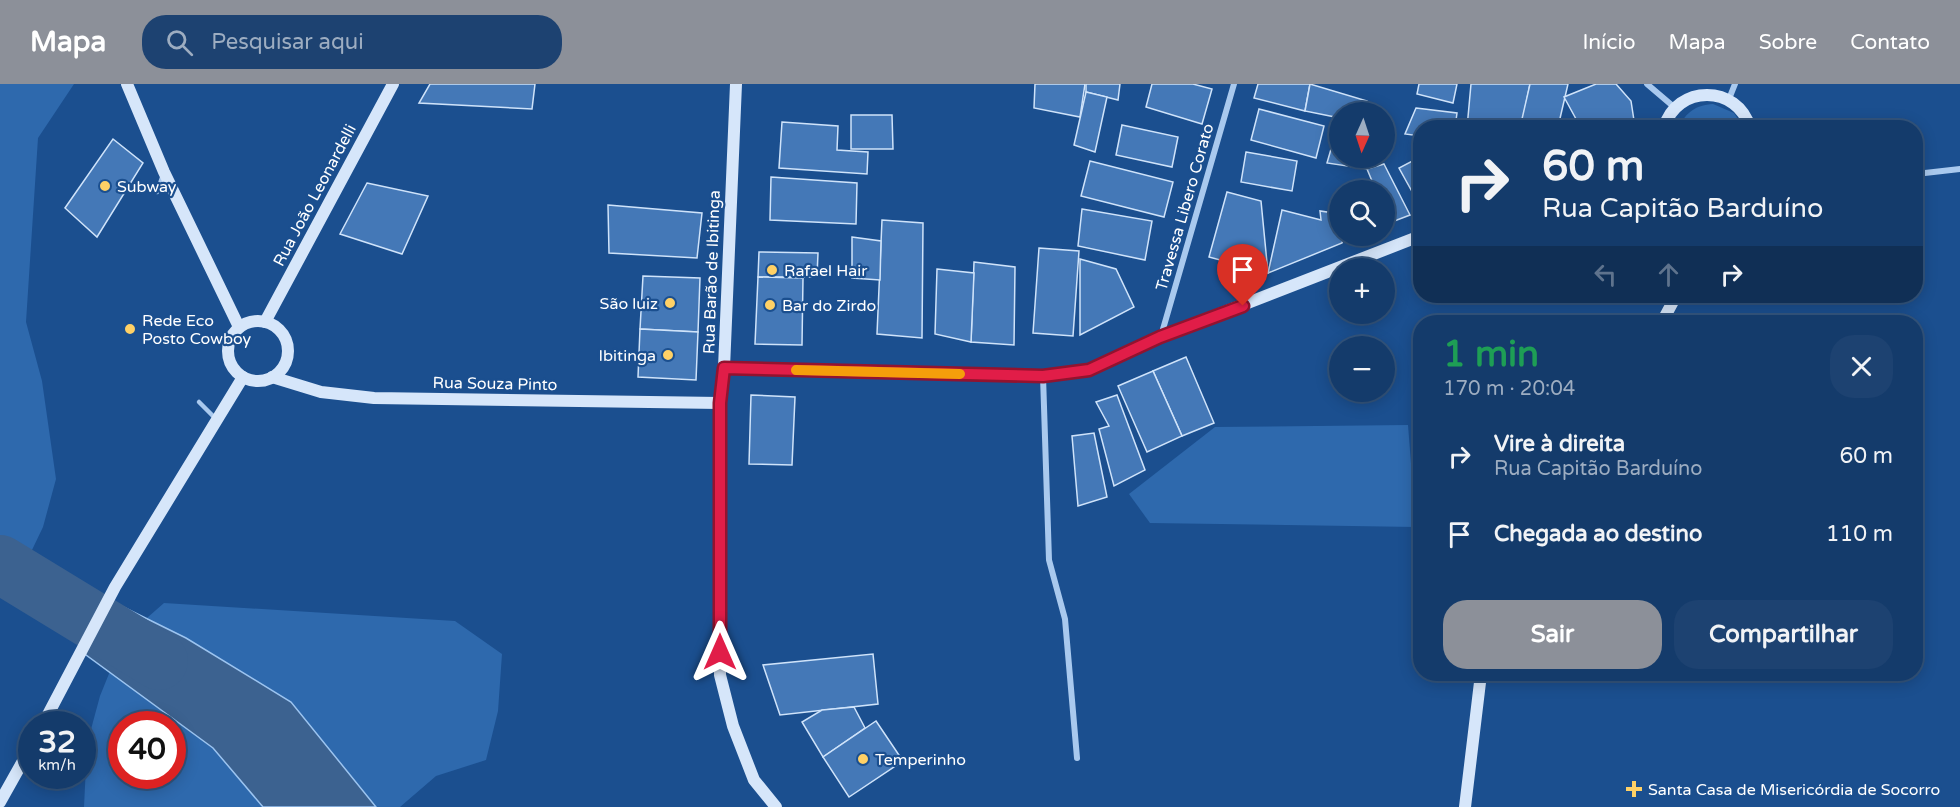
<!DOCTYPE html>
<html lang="pt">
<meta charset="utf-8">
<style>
:root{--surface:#143b6b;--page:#1d4271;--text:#f1f3f6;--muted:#9dadc1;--line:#33557e;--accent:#8c9099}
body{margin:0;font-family:"Varela Round",sans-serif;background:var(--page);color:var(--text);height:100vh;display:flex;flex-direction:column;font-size:22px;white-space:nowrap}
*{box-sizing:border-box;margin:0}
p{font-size:20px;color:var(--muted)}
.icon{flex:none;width:33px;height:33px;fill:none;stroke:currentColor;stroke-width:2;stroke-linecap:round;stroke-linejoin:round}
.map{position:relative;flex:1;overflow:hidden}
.sheet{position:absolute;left:1413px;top:231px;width:510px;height:366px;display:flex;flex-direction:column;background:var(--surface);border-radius:24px;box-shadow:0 3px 15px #0003,0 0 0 2px var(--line)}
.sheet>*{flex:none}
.guide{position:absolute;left:1413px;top:36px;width:510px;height:183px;border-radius:24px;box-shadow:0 3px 15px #0003,0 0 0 2px var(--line);background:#143b6b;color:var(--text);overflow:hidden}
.needle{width:39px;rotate:183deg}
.fabs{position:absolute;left:1329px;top:18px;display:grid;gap:12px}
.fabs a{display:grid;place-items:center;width:66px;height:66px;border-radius:50%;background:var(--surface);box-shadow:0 3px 15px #0003,0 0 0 2px var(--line);font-size:30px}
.speed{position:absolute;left:18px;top:627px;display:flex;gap:12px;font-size:30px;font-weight:700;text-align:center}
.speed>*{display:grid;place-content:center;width:78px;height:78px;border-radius:50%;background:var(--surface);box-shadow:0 3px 15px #0003,0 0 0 2px var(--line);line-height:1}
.speed small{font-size:15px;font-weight:400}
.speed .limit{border:9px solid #d22;background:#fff;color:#111}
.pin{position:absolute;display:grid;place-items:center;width:51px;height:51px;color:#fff;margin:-62px -26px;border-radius:50% 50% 50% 0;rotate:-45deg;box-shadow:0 0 6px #0007}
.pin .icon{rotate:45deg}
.me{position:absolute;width:66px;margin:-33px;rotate:0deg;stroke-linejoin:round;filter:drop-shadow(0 0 4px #0008)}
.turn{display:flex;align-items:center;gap:21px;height:126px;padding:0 30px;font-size:27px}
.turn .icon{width:78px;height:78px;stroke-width:2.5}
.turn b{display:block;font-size:42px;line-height:51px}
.lanes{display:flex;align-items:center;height:57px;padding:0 30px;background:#0003;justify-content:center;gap:30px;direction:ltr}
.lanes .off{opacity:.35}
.round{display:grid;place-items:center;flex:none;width:63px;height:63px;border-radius:24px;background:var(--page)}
.summary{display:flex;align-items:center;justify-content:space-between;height:102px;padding:0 30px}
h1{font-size:36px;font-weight:700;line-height:45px;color:#1e9e55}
.button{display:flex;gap:12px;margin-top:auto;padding:12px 30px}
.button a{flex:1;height:69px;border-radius:24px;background:var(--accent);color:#fff;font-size:24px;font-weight:700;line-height:69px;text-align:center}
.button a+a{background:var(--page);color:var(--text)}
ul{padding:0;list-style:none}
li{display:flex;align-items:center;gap:18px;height:78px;padding:0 30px}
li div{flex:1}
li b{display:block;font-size:22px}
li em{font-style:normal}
header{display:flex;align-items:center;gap:36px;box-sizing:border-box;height:84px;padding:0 30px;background:var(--accent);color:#fff}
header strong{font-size:28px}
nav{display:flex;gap:33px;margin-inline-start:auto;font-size:21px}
.search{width:420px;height:54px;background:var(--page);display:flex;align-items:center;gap:15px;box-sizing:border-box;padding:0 21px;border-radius:24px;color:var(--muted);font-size:22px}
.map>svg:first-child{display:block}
.green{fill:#2e69ad;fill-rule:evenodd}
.water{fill:#3c6290;stroke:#9cc4f0;stroke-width:1.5}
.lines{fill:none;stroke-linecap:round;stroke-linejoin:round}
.river{stroke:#3c6290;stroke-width:58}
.building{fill:#4478b7;stroke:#cfe3fa;stroke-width:1.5}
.lane{stroke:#a9c9ee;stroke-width:4.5}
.street{stroke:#a9c9ee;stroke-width:6}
.secondary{stroke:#d6e6fa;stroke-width:12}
.route-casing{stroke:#92132f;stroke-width:15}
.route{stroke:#e11d48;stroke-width:10}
.slow{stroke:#f59e0b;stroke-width:10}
.poi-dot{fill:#ffd166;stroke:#1b4f8f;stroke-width:2}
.labels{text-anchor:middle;stroke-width:4.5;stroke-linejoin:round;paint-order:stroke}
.poi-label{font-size:16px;fill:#fff;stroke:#1b4f8f;text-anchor:start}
.street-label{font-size:16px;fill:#fff;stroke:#1b4f8f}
</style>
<header>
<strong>Mapa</strong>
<div class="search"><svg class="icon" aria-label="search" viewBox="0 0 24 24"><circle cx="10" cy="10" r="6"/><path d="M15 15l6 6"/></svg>Pesquisar aqui</div>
<nav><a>Início</a><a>Mapa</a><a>Sobre</a><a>Contato</a></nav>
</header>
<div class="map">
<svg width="1960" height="723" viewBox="0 0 1960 723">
<rect width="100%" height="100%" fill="#1b4f8f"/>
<g class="green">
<polygon points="0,0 74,0 38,54 26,238 42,297 56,395 43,443 20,491 0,512"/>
<path d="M1713,20L1734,29L1743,43L1678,44C1686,28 1696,21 1713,20Z"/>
<polygon points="1408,341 1416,443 1150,439 1129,410 1215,343"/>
<path d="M164,519L455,537L502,570L498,627L486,676L436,692L400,723H84L87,660L100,612L123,555ZM122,640H172V692H122Z"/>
</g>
<polygon class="water" points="109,516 186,554 291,618 376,723 263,723 213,664 82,568"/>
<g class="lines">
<polyline class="river" points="0,480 159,577"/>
</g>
<g class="building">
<polygon points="430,0 535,0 532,25 419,19"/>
<polygon points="1035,0 1085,0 1080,33 1034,24"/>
<polygon points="1086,0 1120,0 1118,16 1086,8"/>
<polygon points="1152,0 1193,0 1212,5 1202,40 1146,23"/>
<polygon points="1258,0 1310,0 1305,27 1254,14"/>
<polygon points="1310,0 1367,17 1365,28 1340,28 1340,34 1305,27"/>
<polygon points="1419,0 1457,0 1453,19 1417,10"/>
<polygon points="1471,0 1530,0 1521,44 1467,44"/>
<polygon points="1530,0 1568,0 1558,43 1522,35"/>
<polygon points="1596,0 1616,0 1631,17 1635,43 1581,44 1564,13"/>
<polygon points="1086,8 1107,13 1095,68 1074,61"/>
<polygon points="1416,24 1457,29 1455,44 1420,44 1420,52 1405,50"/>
<polygon points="1259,25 1324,42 1316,74 1251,56"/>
<polygon points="851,31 892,31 893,65 851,65"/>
<polygon points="1522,35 1558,43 1558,44 1521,44"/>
<polygon points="782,38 838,42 837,66 868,68 867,90 779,84"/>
<polygon points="1122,41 1178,53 1172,83 1116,71"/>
<polygon points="1336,48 1340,48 1340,74 1369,74 1367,85 1327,79"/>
<polygon points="113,55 143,79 97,153 65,124"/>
<polygon points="1246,68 1297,77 1292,107 1241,98"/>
<polygon points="1420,73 1420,122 1399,84"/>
<polygon points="1090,77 1173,98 1164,133 1081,112"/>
<polygon points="1384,80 1410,131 1384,141 1384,106 1357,106 1372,97 1367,85"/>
<polygon points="771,93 857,99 856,140 770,136"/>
<polygon points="367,99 428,112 402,170 340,150"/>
<polygon points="1227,108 1261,117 1268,189 1209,173"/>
<polygon points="608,121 702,129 697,174 609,169"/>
<polygon points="1082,125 1152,137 1145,176 1078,162"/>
<polygon points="1282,126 1321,136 1320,127 1340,130 1340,152 1344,152 1342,159 1268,189"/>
<polygon points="882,136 923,139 922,254 877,250"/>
<polygon points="852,153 881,157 880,196 852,194"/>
<polygon points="1039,164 1079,167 1073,252 1033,249"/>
<polygon points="759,168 818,169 817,193 758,193"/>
<polygon points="1080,175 1116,185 1134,223 1080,251"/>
<polygon points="974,178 1015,183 1014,261 971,258"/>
<polygon points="937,185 974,189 971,258 935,250"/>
<polygon points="643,192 700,194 698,248 640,245"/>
<polygon points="758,193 803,194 802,261 755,260"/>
<polygon points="640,245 698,248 696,296 638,293"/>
<polygon points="1186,273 1214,339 1182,352 1153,287"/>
<polygon points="1153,287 1182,352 1147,368 1118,302"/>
<polygon points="751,311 795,313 792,381 749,380"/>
<polygon points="1117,311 1145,386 1114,402 1099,345 1109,342 1096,318"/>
<polygon points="1094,349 1107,413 1078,422 1072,352"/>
<polygon points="873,570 878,620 780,631 763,581"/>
<polygon points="854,623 865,644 823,673 802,638 822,626"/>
<polygon points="876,637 903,677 849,713 823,673"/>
</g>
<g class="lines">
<g class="lane">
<polyline points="157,108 163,91"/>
<polyline points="199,318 216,335"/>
</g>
<g class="street">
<polyline points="1647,0 1674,23"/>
<polyline points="1729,15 1735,0"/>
<polyline points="1916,90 1960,85"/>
<polyline points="1161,252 1234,0"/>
<polyline points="1043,292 1049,476 1065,535 1077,674"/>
</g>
<g class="secondary">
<polyline points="127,0 164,88 239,243"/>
<polyline points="736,0 724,284 720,319 720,591 733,642 754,696 776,723"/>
<path d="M1664,44C1676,0 1738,0 1750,44"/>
<circle cx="258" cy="267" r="30"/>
<polyline points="265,238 393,0"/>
<polyline points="1662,238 1676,212"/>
<polyline points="724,284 1043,292 1089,286 1160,253 1420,152"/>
<polyline points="272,293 321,308 374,314 720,319"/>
<polyline points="43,640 115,503 243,293"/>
<polyline points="0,718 32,661"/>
<polyline points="1465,723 1481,590"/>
</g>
</g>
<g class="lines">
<g class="route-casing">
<polyline id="route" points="720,568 720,319 724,284 1043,292 1089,286 1160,253 1243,222"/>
</g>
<use href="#route" class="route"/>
<polyline class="slow" points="796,286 960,290"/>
</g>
<g class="poi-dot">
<circle cx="105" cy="102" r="6"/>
<circle cx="772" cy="186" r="6"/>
<circle cx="670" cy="219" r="6"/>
<circle cx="770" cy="221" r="6"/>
<circle cx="130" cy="245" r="6"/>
<circle cx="668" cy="271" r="6"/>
<circle cx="863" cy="675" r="6"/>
<path d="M1631 696h6v6h6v6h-6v6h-6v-6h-6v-6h6z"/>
</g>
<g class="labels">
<g class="poi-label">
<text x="117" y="108">Subway</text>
<text x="784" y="192">Rafael Hair</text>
<text x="658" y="225" text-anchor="end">São luiz</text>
<text x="782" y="227">Bar do Zirdo</text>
<text x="142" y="242">Rede Eco<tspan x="142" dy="18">Posto Cowboy</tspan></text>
<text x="656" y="277" text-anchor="end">Ibitinga</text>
<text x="875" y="681">Temperinho</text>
<text x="1648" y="711">Santa Casa de Misericórdia de Socorro</text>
</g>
<g class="street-label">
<text transform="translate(314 111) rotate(-62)" y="6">Rua João Leonardelli</text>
<text transform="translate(1184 123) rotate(-74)" y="6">Travessa Libero Corato</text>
<text transform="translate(711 188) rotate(-88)" y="6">Rua Barão de Ibitinga</text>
<text transform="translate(495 299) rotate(1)" y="6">Rua Souza Pinto</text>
</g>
</g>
</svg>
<div class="fabs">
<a><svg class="needle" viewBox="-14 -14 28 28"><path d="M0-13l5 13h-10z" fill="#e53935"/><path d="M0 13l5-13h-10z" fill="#9dadc1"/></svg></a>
<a><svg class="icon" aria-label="search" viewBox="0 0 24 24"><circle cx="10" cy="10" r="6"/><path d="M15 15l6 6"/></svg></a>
<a>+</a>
<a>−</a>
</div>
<div class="speed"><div>32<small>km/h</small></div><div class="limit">40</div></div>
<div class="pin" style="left:1243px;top:222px;background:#d93025"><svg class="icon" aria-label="arrive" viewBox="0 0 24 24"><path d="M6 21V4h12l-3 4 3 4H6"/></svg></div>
<svg class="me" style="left:720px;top:568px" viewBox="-20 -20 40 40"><path d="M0-17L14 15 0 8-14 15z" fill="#e11d48" stroke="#fff" stroke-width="4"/></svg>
<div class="guide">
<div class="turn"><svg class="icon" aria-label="right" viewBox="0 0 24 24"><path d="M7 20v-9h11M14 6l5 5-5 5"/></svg><div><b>60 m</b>Rua Capitão Barduíno</div></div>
<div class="lanes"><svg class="icon off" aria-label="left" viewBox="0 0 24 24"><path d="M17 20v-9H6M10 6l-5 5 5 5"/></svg><svg class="icon off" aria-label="ahead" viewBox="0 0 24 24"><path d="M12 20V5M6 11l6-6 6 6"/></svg><svg class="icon" aria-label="right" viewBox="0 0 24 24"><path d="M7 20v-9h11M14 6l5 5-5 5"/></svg></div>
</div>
<section class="sheet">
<div class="summary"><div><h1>1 min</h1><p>170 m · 20:04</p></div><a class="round"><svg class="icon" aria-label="close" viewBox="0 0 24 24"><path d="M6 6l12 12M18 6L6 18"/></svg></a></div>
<ul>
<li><svg class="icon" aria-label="right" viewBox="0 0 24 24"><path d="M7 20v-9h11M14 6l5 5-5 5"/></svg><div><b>Vire à direita</b><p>Rua Capitão Barduíno</p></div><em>60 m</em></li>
<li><svg class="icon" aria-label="arrive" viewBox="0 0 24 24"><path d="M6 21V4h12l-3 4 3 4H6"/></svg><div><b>Chegada ao destino</b></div><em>110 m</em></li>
</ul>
<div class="button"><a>Sair</a><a>Compartilhar</a></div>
</section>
</div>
